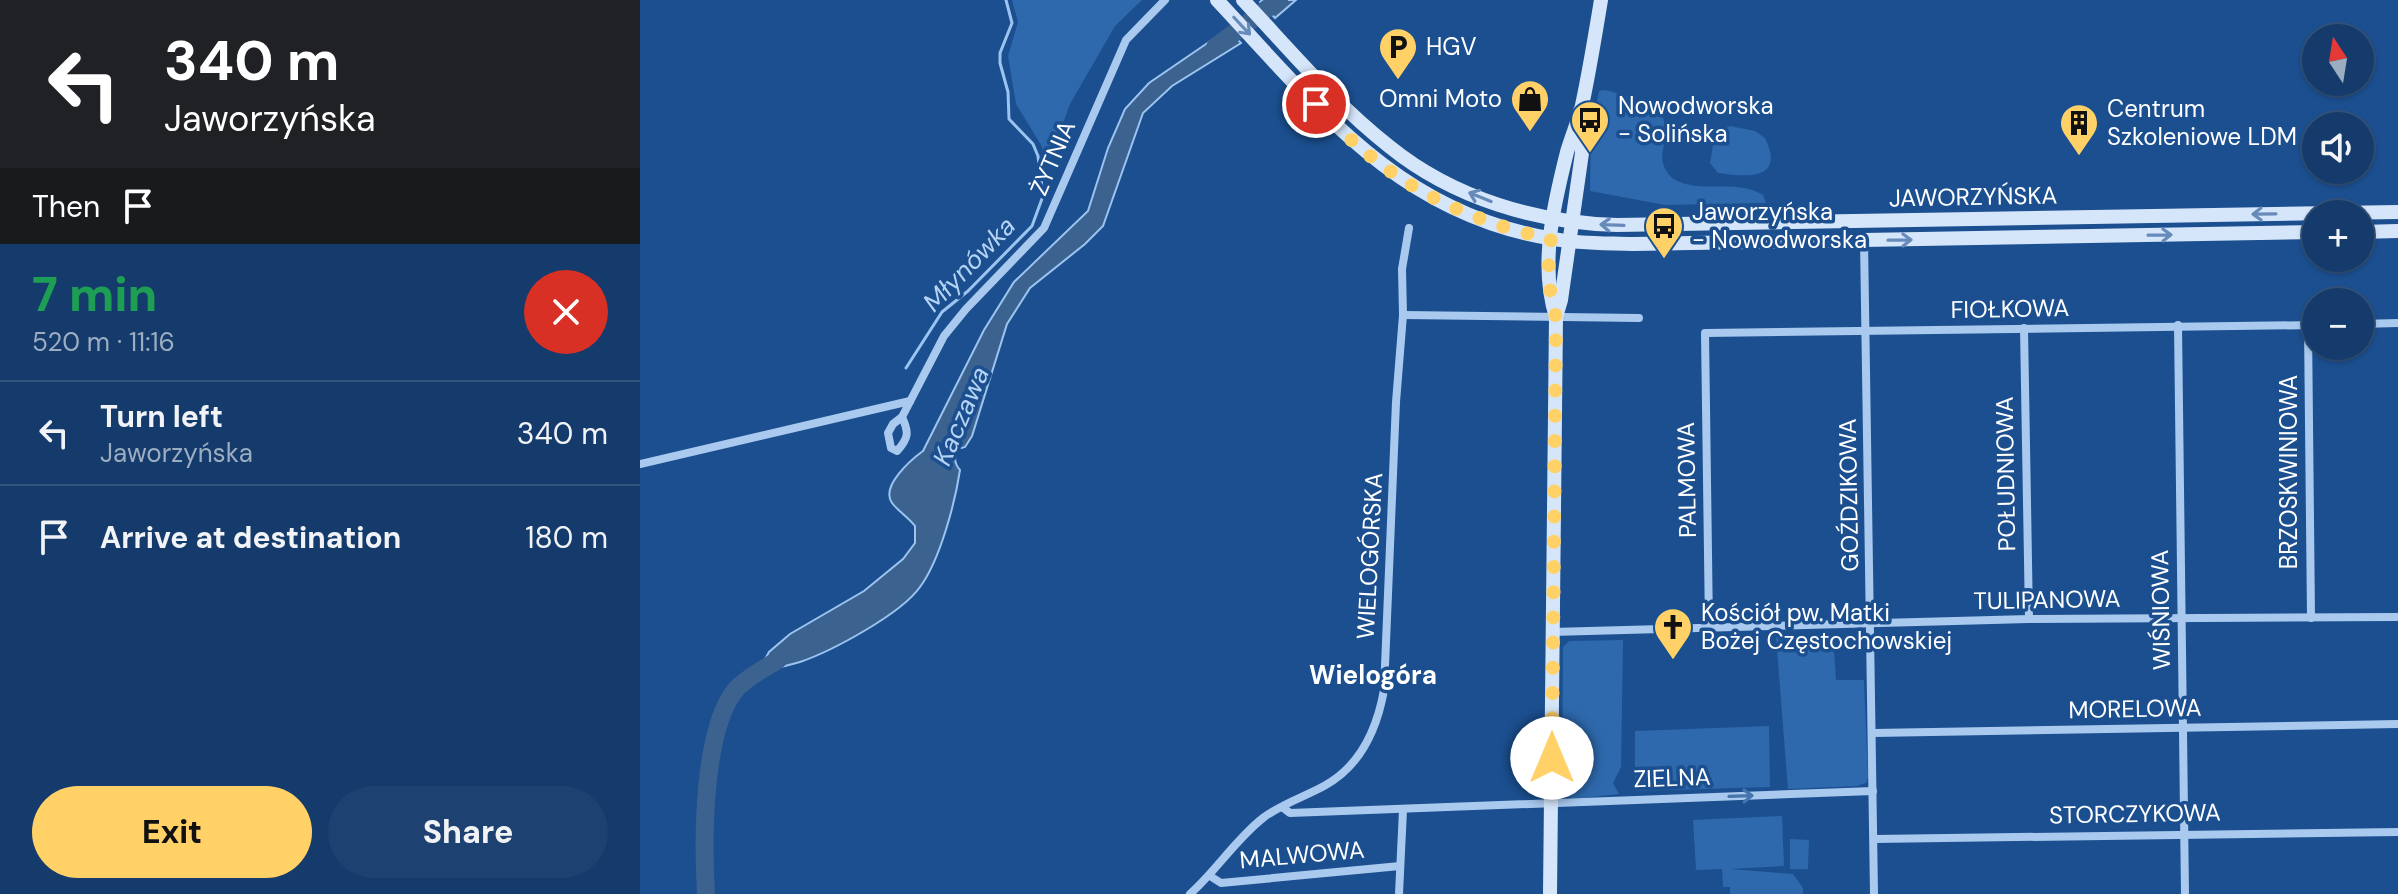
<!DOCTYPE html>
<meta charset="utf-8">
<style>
:root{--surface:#143b6b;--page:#1d4271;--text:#f1f3f6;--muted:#9dadc1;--line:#33557e;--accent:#ffd166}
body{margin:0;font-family:"DM Sans",sans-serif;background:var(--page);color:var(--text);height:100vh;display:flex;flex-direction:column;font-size:30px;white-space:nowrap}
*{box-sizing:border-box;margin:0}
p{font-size:26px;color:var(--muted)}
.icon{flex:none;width:44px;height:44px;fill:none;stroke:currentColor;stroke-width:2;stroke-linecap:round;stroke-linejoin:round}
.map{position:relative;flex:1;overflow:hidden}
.drawer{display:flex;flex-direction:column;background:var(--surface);width:640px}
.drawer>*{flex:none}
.hud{background:#202124;color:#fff;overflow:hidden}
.needle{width:52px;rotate:348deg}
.tools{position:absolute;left:1662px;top:24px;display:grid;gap:16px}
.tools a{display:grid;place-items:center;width:72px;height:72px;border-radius:50%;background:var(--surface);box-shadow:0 2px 6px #0004,0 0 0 2px var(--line);font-size:40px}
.pin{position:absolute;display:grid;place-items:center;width:68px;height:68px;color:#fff;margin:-34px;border:4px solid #fff;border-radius:50%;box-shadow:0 2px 8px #0007}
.me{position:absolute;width:88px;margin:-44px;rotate:0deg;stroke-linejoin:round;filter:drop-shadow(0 0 6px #0008)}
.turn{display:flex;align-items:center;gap:28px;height:168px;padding:0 32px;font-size:36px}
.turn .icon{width:104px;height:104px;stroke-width:2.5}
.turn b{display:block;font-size:56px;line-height:68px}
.then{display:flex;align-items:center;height:76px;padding:0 32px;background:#0003;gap:16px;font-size:30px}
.round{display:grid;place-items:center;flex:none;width:84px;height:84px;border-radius:42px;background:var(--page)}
.summary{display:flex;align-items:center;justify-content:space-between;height:136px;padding:0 32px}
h1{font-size:48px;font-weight:800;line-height:60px;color:#1e9e55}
.primary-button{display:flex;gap:16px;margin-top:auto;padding:16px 32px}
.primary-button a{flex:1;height:92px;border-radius:48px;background:var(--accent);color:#111;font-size:32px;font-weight:800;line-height:92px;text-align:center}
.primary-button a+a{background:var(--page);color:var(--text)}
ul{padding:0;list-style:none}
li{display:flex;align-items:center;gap:24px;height:104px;padding:0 32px;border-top:2px solid var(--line)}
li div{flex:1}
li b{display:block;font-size:30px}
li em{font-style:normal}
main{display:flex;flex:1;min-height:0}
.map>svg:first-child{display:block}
.green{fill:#2e69ad}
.water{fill:#3c6290;stroke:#9cc4f0;stroke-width:2}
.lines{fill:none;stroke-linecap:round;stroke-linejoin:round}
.stream{stroke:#9cc4f0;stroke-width:3}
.river{stroke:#3c6290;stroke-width:18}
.street{stroke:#a9c9ee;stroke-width:8}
.secondary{stroke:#d6e6fa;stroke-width:14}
.oneway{stroke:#668bba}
.oneway2{stroke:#4674ac}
.route{stroke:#ffd166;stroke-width:14;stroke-dasharray:0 25.2}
.labels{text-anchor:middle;stroke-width:7;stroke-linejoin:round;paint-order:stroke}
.poi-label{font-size:24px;fill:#fff;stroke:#1b4f8f;text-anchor:start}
.street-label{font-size:24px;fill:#fff;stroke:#1b4f8f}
.water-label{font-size:26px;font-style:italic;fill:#b5d3f5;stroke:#1b4f8f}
.neighbourhood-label{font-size:26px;font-weight:bold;fill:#fff;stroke:#1b4f8f}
</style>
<main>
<section class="drawer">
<div class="hud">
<div class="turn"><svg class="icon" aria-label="left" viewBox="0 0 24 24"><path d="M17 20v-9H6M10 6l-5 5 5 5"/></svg><div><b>340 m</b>Jaworzyńska</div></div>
<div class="then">Then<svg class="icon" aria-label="arrive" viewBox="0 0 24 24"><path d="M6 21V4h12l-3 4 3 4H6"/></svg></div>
</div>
<div class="summary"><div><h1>7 min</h1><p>520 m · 11:16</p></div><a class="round" style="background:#d93025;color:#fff"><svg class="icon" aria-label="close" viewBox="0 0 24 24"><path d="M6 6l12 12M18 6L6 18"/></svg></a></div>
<ul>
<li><svg class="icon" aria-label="left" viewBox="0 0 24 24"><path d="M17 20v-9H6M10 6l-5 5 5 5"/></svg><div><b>Turn left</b><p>Jaworzyńska</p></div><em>340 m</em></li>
<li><svg class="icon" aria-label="arrive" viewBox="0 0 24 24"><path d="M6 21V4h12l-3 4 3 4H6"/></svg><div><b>Arrive at destination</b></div><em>180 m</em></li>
</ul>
<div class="primary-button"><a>Exit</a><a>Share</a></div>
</section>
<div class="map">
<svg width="1758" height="894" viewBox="0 0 1758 894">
<rect width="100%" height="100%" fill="#1b4f8f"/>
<g class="green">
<polygon points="372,0 502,0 475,26 430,104 408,165 401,145 376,104 368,56 378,22"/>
<path d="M965,90C982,94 1020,104 1025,123C1030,145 1012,156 1032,178C1060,196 1093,177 1123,195L1126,203L1025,205L950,191L951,131L959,91Z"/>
<path d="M1090,126L1115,131L1125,138C1146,181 1105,177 1078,173L1070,163L1075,133Z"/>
<polygon points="1193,634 1196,680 1224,680 1228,778 1226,783 1217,786 1148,789 1136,637"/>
<polygon points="983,640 981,767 973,783 979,794 934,799 922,795 923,647 929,641"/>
<polygon points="1129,726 1130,787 995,791 995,731"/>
<polygon points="1142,816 1144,866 1090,869 1153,874 1163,888 1163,894 1090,894 1090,887 1083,887 1082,869 1056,870 1053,820"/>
<polygon points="1150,839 1169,840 1168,869 1150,869"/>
</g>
<g class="water">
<polygon points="622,0 656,0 635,18 620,2"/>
<path d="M588,29L601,43L532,86L503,113L463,226L445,244L390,288L367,324L332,436L325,447L318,449C314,458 314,463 320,470C315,503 300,560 280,587C261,614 192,651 160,662C147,666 132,669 118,672L129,652L150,634L224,591L263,559L275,543V526C268,517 258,511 252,503C240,486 272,459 283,451L344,330L374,282L448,211L468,148L485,109L509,83Z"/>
</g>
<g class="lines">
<polyline class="stream" points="266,368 302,312 328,291 392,226 403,196 398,156 393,144 369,119 368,92 360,63 360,53 372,23 366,0"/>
<g class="river">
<polyline points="575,47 639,0"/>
<path d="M66,894C63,843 62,728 97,688C108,677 125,668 138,660"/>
</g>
<g class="street">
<polyline points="1224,240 1234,894"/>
<polyline points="763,315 999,318"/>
<polyline points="1720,324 1758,323"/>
<polyline points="1538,325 1545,894"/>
<polyline points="1668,325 1671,618"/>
<polyline points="1384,328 1389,619"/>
<path d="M262,417C269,432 269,438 257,451L251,448L248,433L253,424L262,417L304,336L326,309L404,228L486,40L525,0"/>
<polyline points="0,464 270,401"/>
<polyline points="1069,627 1065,333 1676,325"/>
<polyline points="912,632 1389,619 1758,617"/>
<polyline points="1233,733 1758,724"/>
<polyline points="642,807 650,813 1233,791"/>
<polyline points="1234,839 1758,832"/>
<polyline points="570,876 581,883 760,866"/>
<path d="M550,894C576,871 596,839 623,818C641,804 664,797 684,786C721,766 737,729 744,690L756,402L763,315L762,269L769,228"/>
<polyline points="759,894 763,810"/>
</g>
<g class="secondary">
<path d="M577,0C677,107 760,215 914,239C940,244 967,243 993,244L1676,232"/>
<path d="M603,0C650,50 696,105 750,147C813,198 897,223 977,225L1758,212"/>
<polyline points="1720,232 1758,231"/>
<path d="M916,317C899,265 914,204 927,152C931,138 937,124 941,110C949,74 955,36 961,0"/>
<polyline points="910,894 916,317 921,300 942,153 940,111"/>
</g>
</g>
<defs><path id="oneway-shaft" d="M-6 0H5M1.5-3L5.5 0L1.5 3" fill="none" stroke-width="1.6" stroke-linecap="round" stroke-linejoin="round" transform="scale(2)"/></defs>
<g class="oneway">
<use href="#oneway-shaft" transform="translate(602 26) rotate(47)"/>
<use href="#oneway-shaft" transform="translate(840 197) rotate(-158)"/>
<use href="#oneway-shaft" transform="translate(1624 214) rotate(179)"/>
<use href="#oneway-shaft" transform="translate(972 225) rotate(-178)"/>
<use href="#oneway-shaft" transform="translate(1520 235) rotate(-1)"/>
<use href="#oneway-shaft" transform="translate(1260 240) rotate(-1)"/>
</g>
<use class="oneway2" href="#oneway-shaft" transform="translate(1101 796) rotate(-2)"/>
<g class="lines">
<path class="route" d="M676,104C742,178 814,218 911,239C907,266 908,291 916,317L912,758"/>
</g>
<defs>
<g id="parking-pin" transform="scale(2)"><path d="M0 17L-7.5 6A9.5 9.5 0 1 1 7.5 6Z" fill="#ffd166" stroke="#1b4f8f"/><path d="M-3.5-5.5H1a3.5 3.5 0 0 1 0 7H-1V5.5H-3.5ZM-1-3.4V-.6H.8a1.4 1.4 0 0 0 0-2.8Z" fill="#111"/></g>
<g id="shop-pin" transform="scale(2)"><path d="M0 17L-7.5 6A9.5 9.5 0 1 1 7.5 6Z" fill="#ffd166" stroke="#1b4f8f"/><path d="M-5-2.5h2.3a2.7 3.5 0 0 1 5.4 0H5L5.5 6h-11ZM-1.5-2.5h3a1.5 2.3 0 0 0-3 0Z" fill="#111"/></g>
<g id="bus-pin" transform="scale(2)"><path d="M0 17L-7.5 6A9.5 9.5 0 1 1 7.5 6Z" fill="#ffd166" stroke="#1b4f8f"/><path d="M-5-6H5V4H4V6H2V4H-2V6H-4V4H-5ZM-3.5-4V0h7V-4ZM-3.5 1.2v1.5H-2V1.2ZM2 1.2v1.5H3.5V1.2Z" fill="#111"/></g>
<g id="building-pin" transform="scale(2)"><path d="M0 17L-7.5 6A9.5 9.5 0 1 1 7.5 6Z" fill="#ffd166" stroke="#1b4f8f"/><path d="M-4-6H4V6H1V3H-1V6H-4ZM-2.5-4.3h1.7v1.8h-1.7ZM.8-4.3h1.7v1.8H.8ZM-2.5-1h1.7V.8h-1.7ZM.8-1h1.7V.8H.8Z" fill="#111"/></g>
<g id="church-pin" transform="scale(2)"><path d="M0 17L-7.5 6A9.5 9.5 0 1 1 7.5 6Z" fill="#ffd166" stroke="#1b4f8f"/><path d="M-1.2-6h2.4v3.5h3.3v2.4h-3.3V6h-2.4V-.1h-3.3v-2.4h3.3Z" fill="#111"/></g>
</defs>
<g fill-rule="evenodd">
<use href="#parking-pin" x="758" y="47"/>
<use href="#shop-pin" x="890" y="99"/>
<use href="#bus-pin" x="950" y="120"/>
<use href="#building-pin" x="1439" y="123"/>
<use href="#bus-pin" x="1024" y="226"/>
<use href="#church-pin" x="1033" y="627"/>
</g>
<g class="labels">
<g class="poi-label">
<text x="786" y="55">HGV</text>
<text x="862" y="107" text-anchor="end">Omni Moto</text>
<text x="978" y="114">Nowodworska<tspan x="978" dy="28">- Solińska</tspan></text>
<text x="1467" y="117">Centrum<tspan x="1467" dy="28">Szkoleniowe LDM</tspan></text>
<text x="1052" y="220">Jaworzyńska<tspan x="1052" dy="28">- Nowodworska</tspan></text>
<text x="1061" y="621">Kościół pw. Matki<tspan x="1061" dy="28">Bożej Częstochowskiej</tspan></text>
</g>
<g class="street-label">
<text transform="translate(413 158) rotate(-67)" y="8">ŻYTNIA</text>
<text transform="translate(1333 197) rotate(-1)" y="8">JAWORZYŃSKA</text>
<text transform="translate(1370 309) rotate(-1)" y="8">FIOŁKOWA</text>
<text transform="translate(1649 472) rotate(-90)" y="8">BRZOSKWINIOWA</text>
<text transform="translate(1366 474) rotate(-91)" y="8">POŁUDNIOWA</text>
<text transform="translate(1047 480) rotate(-91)" y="8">PALMOWA</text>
<text transform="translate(1209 495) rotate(-91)" y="8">GOŹDZIKOWA</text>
<text transform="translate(730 556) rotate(-87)" y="8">WIELOGÓRSKA</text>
<text transform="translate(1407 600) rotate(-1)" y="8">TULIPANOWA</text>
<text transform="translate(1521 610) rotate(-91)" y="8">WIŚNIOWA</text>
<text transform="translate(1495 709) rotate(-1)" y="8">MORELOWA</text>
<text transform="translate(1032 778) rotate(-2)" y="8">ZIELNA</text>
<text transform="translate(1495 814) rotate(-1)" y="8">STORCZYKOWA</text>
<text transform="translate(662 855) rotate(-5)" y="8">MALWOWA</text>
</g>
<g class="water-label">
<text transform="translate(329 264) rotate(-46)" y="9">Młynówka</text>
<text transform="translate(321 416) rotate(-67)" y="9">Kaczawa</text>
</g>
<g class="neighbourhood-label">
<text x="733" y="684">Wielogóra</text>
</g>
</g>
</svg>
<div class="tools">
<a><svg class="needle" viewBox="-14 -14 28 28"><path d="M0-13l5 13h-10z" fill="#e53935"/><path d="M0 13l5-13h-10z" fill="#9dadc1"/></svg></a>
<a><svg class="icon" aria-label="sound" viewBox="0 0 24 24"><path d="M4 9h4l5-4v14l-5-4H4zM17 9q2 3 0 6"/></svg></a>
<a>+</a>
<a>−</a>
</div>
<div class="pin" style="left:676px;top:104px;background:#d93025"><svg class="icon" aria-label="arrive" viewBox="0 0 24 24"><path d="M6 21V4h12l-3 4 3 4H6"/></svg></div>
<svg class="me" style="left:912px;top:758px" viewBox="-20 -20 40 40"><circle r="19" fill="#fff"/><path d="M0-13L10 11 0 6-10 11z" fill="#ffd166"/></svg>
</div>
</main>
